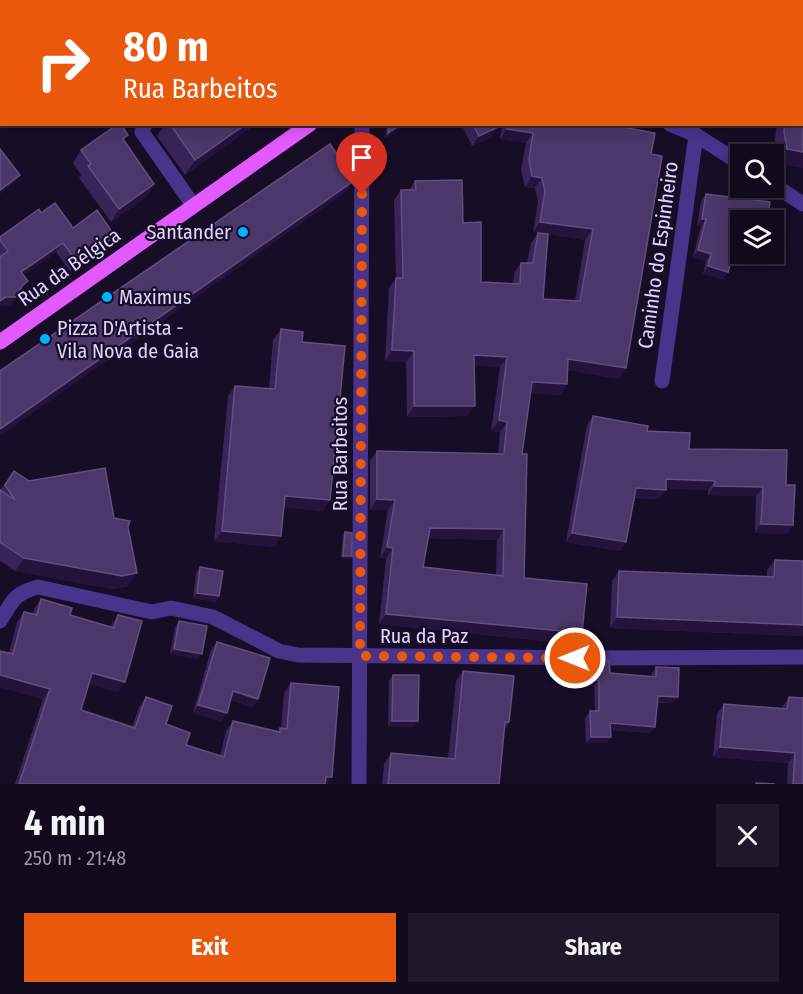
<!DOCTYPE html>
<meta charset="utf-8">
<style>
:root{--surface:#110a1d;--page:#1e182a;--text:#f1f3f6;--muted:#9c9aa4;--line:#302b3b;--accent:#ea580c}
body{margin:0;font-family:"Fira Sans Condensed",sans-serif;background:var(--page);color:var(--text);height:100vh;display:flex;flex-direction:column;font-size:22px;white-space:nowrap}
*{box-sizing:border-box;margin:0}
p{font-size:20px;color:var(--muted)}
.icon{flex:none;width:33px;height:33px;fill:none;stroke:currentColor;stroke-width:2;stroke-linecap:round;stroke-linejoin:round}
.map{position:relative;height:784px;overflow:hidden}
.details{display:flex;flex-direction:column;background:var(--surface);flex:1}
.details>*{flex:none}
.banner{position:absolute;left:0px;top:0px;width:804px;height:126px;box-shadow:0 3px 15px #0003,0 0 0 2px var(--line);background:#ea580c;color:#fff;overflow:hidden}
.controls{position:absolute;left:730px;top:144px;display:grid;gap:12px}
.controls a{display:grid;place-items:center;width:54px;height:54px;border-radius:0px;background:var(--surface);box-shadow:0 3px 15px #0003,0 0 0 2px var(--line);font-size:30px}
.pin{position:absolute;display:grid;place-items:center;width:51px;height:51px;color:#fff;margin:-62px -26px;border-radius:50% 50% 50% 0;rotate:-45deg;box-shadow:0 0 6px #0007}
.pin .icon{rotate:45deg}
.me{position:absolute;width:66px;margin:-33px;rotate:270deg;stroke-linejoin:round;filter:drop-shadow(0 0 4px #0008)}
.turn{display:flex;align-items:center;gap:21px;height:126px;padding:0 24px;font-size:27px}
.turn .icon{width:78px;height:78px;stroke-width:2.5}
.turn b{display:block;font-size:42px;line-height:51px}
.round{display:grid;place-items:center;flex:none;width:63px;height:63px;border-radius:0px;background:var(--page)}
.head{display:flex;align-items:center;justify-content:space-between;height:102px;padding:0 24px}
h1{font-size:36px;font-weight:700;line-height:45px}
.action{display:flex;gap:12px;margin-top:auto;padding:12px 24px}
.action a{flex:1;height:69px;border-radius:0px;background:var(--accent);color:#fff;font-size:24px;font-weight:700;line-height:69px;text-align:center}
.action a+a{background:var(--page);color:var(--text)}
.map>svg:first-child{display:block}
.lines{fill:none;stroke-linecap:round;stroke-linejoin:round}
.minor{stroke:#48348b;stroke-width:15}
.major{stroke:#e25aff;stroke-width:15}
.wall{fill:#392457;fill-rule:evenodd}
.shaded-wall{fill:#24133c}
.building{fill:#4b3769;stroke:#624f80;stroke-width:1.5;fill-rule:evenodd}
.route{stroke:#ea580c;stroke-width:10;stroke-dasharray:0 18}
.poi-dot{fill:#00b3fe;stroke:#170d27;stroke-width:2}
.labels{text-anchor:middle;stroke-width:4.5;stroke-linejoin:round;paint-order:stroke}
.poi-label{font-size:20px;fill:#e1d3ff;stroke:#170d27;text-anchor:start}
.street-label{font-size:20px;fill:#e1d3ff;stroke:#170d27}
</style>
<div class="map">
<svg width="803" height="784" viewBox="0 0 803 784">
<rect width="100%" height="100%" fill="#170d27"/>
<g class="lines">
<g class="minor">
<polyline points="100,0 101,2"/>
<polyline points="144,2 147,0"/>
<polyline points="293,2 293,0"/>
<polyline points="410,2 410,0"/>
<polyline points="649,2 649,0"/>
<polyline points="802,76 803,74"/>
<polyline points="145,124 142,132 193,205"/>
<polyline points="670,124 696,135 741,164"/>
<polyline points="774,185 803,204"/>
<polyline points="662,381 696,135"/>
<path d="M0,621C13,601 13,594 38,587L152,612L171,608L213,617L279,651L298,655L599,658L803,657"/>
<polyline points="359,784 362,124"/>
</g>
<g class="major">
<polyline points="488,2 490,0"/>
<polyline points="0,342 310,124"/>
</g>
</g>
<g class="wall">
<polygon points="24,0 86,0 87,2 26,2"/>
<polygon points="803,96 803,168 776,163 774,146 777,124 802,124"/>
<polygon points="165,124 256,124 185,175 157,136"/>
<polygon points="387,124 406,124 385,138"/>
<polygon points="461,124 497,124 491,137 472,146"/>
<path d="M502,124H617V126L651,154L626,368L619,379L568,370L567,384L560,395L531,393L522,454L524,578L582,633L574,644L379,624L386,559L380,558L388,510H370V461L377,451L498,454L500,432L491,431L500,367L474,365L467,416L407,417L406,362L385,361L389,288L396,278L394,200L401,190H409L415,181L463,223L481,282L513,284L514,273L521,263H527L531,243L538,233L533,232L538,202L535,188L525,187L521,170L526,143L500,139ZM548,234L585,240L575,301L543,299ZM428,538L497,540L496,575L423,567Z"/>
<polygon points="124,141 154,184 146,197 111,222 79,178 81,175 73,163 81,150"/>
<polygon points="706,194 741,237 738,237 728,272 723,279 703,274 706,261 693,257 701,226 697,226 701,201"/>
<polygon points="41,213 73,228 115,236 109,245 70,271 56,252 23,275 21,290 19,293 10,306 0,306 0,237"/>
<polygon points="281,329 302,342 330,500 323,511 284,507 281,536 274,547 214,541 228,396 235,386 269,389 273,340"/>
<polygon points="593,416 647,431 689,449 786,485 793,525 787,534 755,533 756,496 708,495 708,490 666,488 666,490 659,499 635,498 626,542 620,551 566,542 587,425"/>
<polygon points="14,471 29,481 114,518 128,527 128,586 113,589 15,571 0,561 0,490"/>
<polygon points="345,532 350,559 341,558 343,535"/>
<polygon points="775,560 803,561 803,636 610,628 612,581 619,571 767,577 767,570"/>
<polygon points="200,567 219,596 215,602 193,598 196,573"/>
<polygon points="41,599 70,615 110,627 118,615 118,692 89,684 81,710 132,727 139,707 146,697 166,724 186,745 220,756 226,731 233,721 278,732 281,728 284,693 291,683 332,777 327,784 15,784 43,699 0,687 0,651 9,653 17,622 24,612 33,614 34,609"/>
<polygon points="179,621 198,659 170,654 175,627"/>
<polygon points="217,642 258,699 253,707 231,700 221,721 193,713 211,650"/>
<polygon points="586,661 610,673 651,676 652,673 656,667 678,697 673,703 657,703 651,733 611,730 611,737 606,743 586,743 585,718 590,711 595,711 594,686 582,686 581,668"/>
<polygon points="463,671 509,722 505,729 499,784 382,784 384,764 391,753 448,759 456,681"/>
<polygon points="393,675 414,727 388,726 389,681"/>
<polygon points="789,697 803,784 787,784 788,763 713,757 717,714 724,704 782,708"/>
</g>
<g class="shaded-wall">
<polygon points="246,124 256,124 185,175 195,160"/>
<polygon points="401,124 406,124 385,138 388,133"/>
<polygon points="498,127 491,137 472,146 479,136"/>
<polygon points="507,129 533,133 526,143 500,139"/>
<polygon points="787,149 803,152 803,168 776,163"/>
<polygon points="20,175 14,183 0,194 0,190"/>
<polygon points="532,176 542,178 535,188 525,187"/>
<polygon points="355,180 346,192 0,436 0,429"/>
<polygon points="154,184 146,197 111,222 119,209"/>
<polygon points="702,219 706,219 701,226 697,226"/>
<polygon points="540,222 593,229 585,240 533,232"/>
<polygon points="740,229 741,230 741,237 735,237"/>
<polygon points="115,236 109,245 70,271 77,262"/>
<polygon points="63,243 56,252 15,281 21,272"/>
<polygon points="698,250 711,254 706,261 693,257"/>
<polygon points="708,266 728,272 723,279 703,274"/>
<polygon points="28,281 21,290 16,295 22,286"/>
<polygon points="6,297 16,297 10,306 0,306 0,301"/>
<polygon points="392,350 414,351 406,362 385,361"/>
<polygon points="474,355 507,357 500,367 467,365"/>
<polygon points="568,359 626,368 619,379 561,369"/>
<polygon points="532,382 567,384 560,395 525,393"/>
<polygon points="414,406 475,406 467,416 407,417"/>
<polygon points="499,420 507,422 500,432 491,431"/>
<polygon points="666,479 715,481 708,490 660,488"/>
<polygon points="714,486 763,487 756,496 708,495"/>
<polygon points="636,488 666,490 659,499 630,497"/>
<polygon points="285,496 330,500 323,511 278,507"/>
<polygon points="377,499 395,500 388,510 370,510"/>
<polygon points="761,524 793,525 787,534 755,533"/>
<polygon points="430,528 504,529 497,540 423,538"/>
<polygon points="222,531 281,536 274,547 214,541"/>
<polygon points="572,533 626,542 620,551 566,542"/>
<polygon points="387,547 393,548 386,559 380,558"/>
<polygon points="343,556 352,556 350,559 341,558"/>
<polygon points="24,558 137,573 128,586 113,589 15,571"/>
<polygon points="197,593 219,596 215,602 193,598"/>
<polygon points="386,614 582,633 574,644 379,624"/>
<polygon points="617,617 803,625 803,636 610,628"/>
<polygon points="174,649 202,654 198,659 170,654"/>
<polygon points="92,673 125,682 118,692 85,683"/>
<polygon points="0,675 50,689 43,699 0,687"/>
<polygon points="586,680 599,680 594,686 582,686"/>
<polygon points="233,691 258,699 253,707 228,699"/>
<polygon points="658,696 678,697 673,703 653,702"/>
<polygon points="198,705 227,713 221,721 193,713"/>
<polygon points="392,721 418,721 414,727 388,726"/>
<polygon points="610,723 655,727 651,733 606,729"/>
<polygon points="591,737 611,737 606,743 586,743"/>
<polygon points="720,747 795,753 788,763 713,757"/>
<polygon points="326,777 332,777 327,784 321,784"/>
</g>
<g class="building">
<polygon points="39,0 86,0 87,2 40,2"/>
<polygon points="203,0 268,0 266,2 201,2"/>
<polygon points="335,0 385,0 385,2 334,2"/>
<polygon points="531,0 546,0 554,2 529,2"/>
<polygon points="566,0 623,0 622,2 566,2"/>
<polygon points="678,0 701,0 709,2 677,2"/>
<polygon points="802,18 803,18 802,62"/>
<polygon points="802,96 803,96 803,152 787,149 784,132 785,124 802,124"/>
<polygon points="118,124 121,124 128,135 123,139 154,184 119,209 88,166 91,164 81,150"/>
<polygon points="170,124 246,124 195,160"/>
<polygon points="390,124 401,124 388,133"/>
<polygon points="473,124 497,124 498,127 479,136"/>
<path d="M507,124H617V126L655,133L651,154L662,156L626,368L568,359L567,384L532,382L522,454H527L524,578L587,584L582,633L386,614L393,548L387,547L395,500L377,499V451L504,454L507,422L499,420L507,357L474,355L475,406H414V351L392,350L396,278H403L401,190H416L415,181L462,180L463,223L481,222V282L520,284L521,263H533L538,233L548,234L543,299L580,301L593,229L540,222L545,191L542,178L532,176L529,160L533,133L507,129ZM430,528L504,529L503,576L423,567Z"/>
<polygon points="330,144 355,180 0,429 0,371"/>
<polygon points="0,149 20,175 0,190"/>
<polygon points="706,194 770,202 767,220 741,220 741,230 740,229 728,272 708,266 711,254 698,250 706,219 702,219"/>
<polygon points="55,203 73,228 97,210 115,236 77,262 63,243 21,272 28,281 22,286 16,297 6,297 0,301 0,257 8,251 0,240 0,237 39,209 41,213"/>
<polygon points="281,329 303,332 302,342 345,346 330,500 285,496 281,536 222,531 235,386 275,389"/>
<polygon points="593,416 648,426 647,431 690,433 689,449 787,450 786,485 795,485 793,525 761,524 763,487 714,486 715,481 666,479 666,490 636,488 626,542 572,533"/>
<polygon points="105,468 114,518 130,521 128,527 137,573 122,576 24,558 0,542 0,490 15,500 5,485 14,471 29,481"/>
<polygon points="345,532 352,533 352,556 343,556"/>
<polygon points="775,560 803,561 803,625 617,617 619,571 774,577"/>
<polygon points="200,567 223,571 219,596 197,593"/>
<polygon points="41,599 72,608 70,615 114,628 118,615 142,621 125,682 92,673 81,710 135,728 146,697 172,706 166,724 190,733 186,745 224,757 233,721 280,732 280,728 287,729 291,683 339,687 332,777 326,777 325,784 19,784 50,689 0,675 0,651 13,654 24,612 37,615"/>
<polygon points="179,621 207,626 202,654 174,649"/>
<polygon points="217,642 270,658 258,699 233,691 227,713 198,705"/>
<polygon points="586,661 609,661 610,673 656,677 656,667 679,668 678,697 658,696 655,727 610,723 611,737 591,737 590,711 599,711 599,680 586,680"/>
<polygon points="463,671 514,676 509,722 505,722 499,784 388,784 391,753 455,759"/>
<polygon points="393,675 419,675 418,721 392,721"/>
<polygon points="789,697 803,698 803,784 793,784 795,753 720,747 724,704 787,709"/>
<polygon points="756,783 775,784 756,784"/>
</g>
<g class="lines">
<polyline class="route" points="362,194 360,656 575,658"/>
</g>
<g class="poi-dot">
<circle cx="243" cy="232" r="6"/>
<circle cx="107" cy="297" r="6"/>
<circle cx="45" cy="339" r="6"/>
</g>
<g class="labels">
<g class="poi-label">
<text x="231" y="239" text-anchor="end">Santander</text>
<text x="119" y="304">Maximus</text>
<text x="57" y="335">Pizza D'Artista -<tspan x="57" dy="23">Vila Nova de Gaia</tspan></text>
</g>
<g class="street-label">
<text transform="translate(658 255) rotate(-82)" y="7">Caminho do Espinheiro</text>
<text transform="translate(69 267) rotate(-35)" y="7">Rua da Bélgica</text>
<text transform="translate(340 454) rotate(-90)" y="7">Rua Barbeitos</text>
<text x="424" y="643">Rua da Paz</text>
</g>
</g>
</svg>
<div class="controls">
<a><svg class="icon" aria-label="search" viewBox="0 0 24 24"><circle cx="10" cy="10" r="6"/><path d="M15 15l6 6"/></svg></a>
<a><svg class="icon" aria-label="layers" viewBox="0 0 24 24"><path d="M12 4l9 5-9 5-9-5zM3 14l9 5 9-5"/></svg></a>
</div>
<div class="pin" style="left:362px;top:194px;background:#d93025"><svg class="icon" aria-label="arrive" viewBox="0 0 24 24"><path d="M6 21V4h12l-3 4 3 4H6"/></svg></div>
<svg class="me" style="left:575px;top:658px" viewBox="-20 -20 40 40"><circle r="17" fill="#ea580c" stroke="#fff" stroke-width="3"/><path d="M0-11L8 9 0 5-8 9z" fill="#fff"/></svg>
<div class="banner">
<div class="turn"><svg class="icon" aria-label="right" viewBox="0 0 24 24"><path d="M7 20v-9h11M14 6l5 5-5 5"/></svg><div><b>80 m</b>Rua Barbeitos</div></div>
</div>
</div>
<section class="details">
<div class="head"><div><h1>4 min</h1><p>250 m · 21:48</p></div><a class="round"><svg class="icon" aria-label="close" viewBox="0 0 24 24"><path d="M6 6l12 12M18 6L6 18"/></svg></a></div>
<div class="action"><a>Exit</a><a>Share</a></div>
</section>
